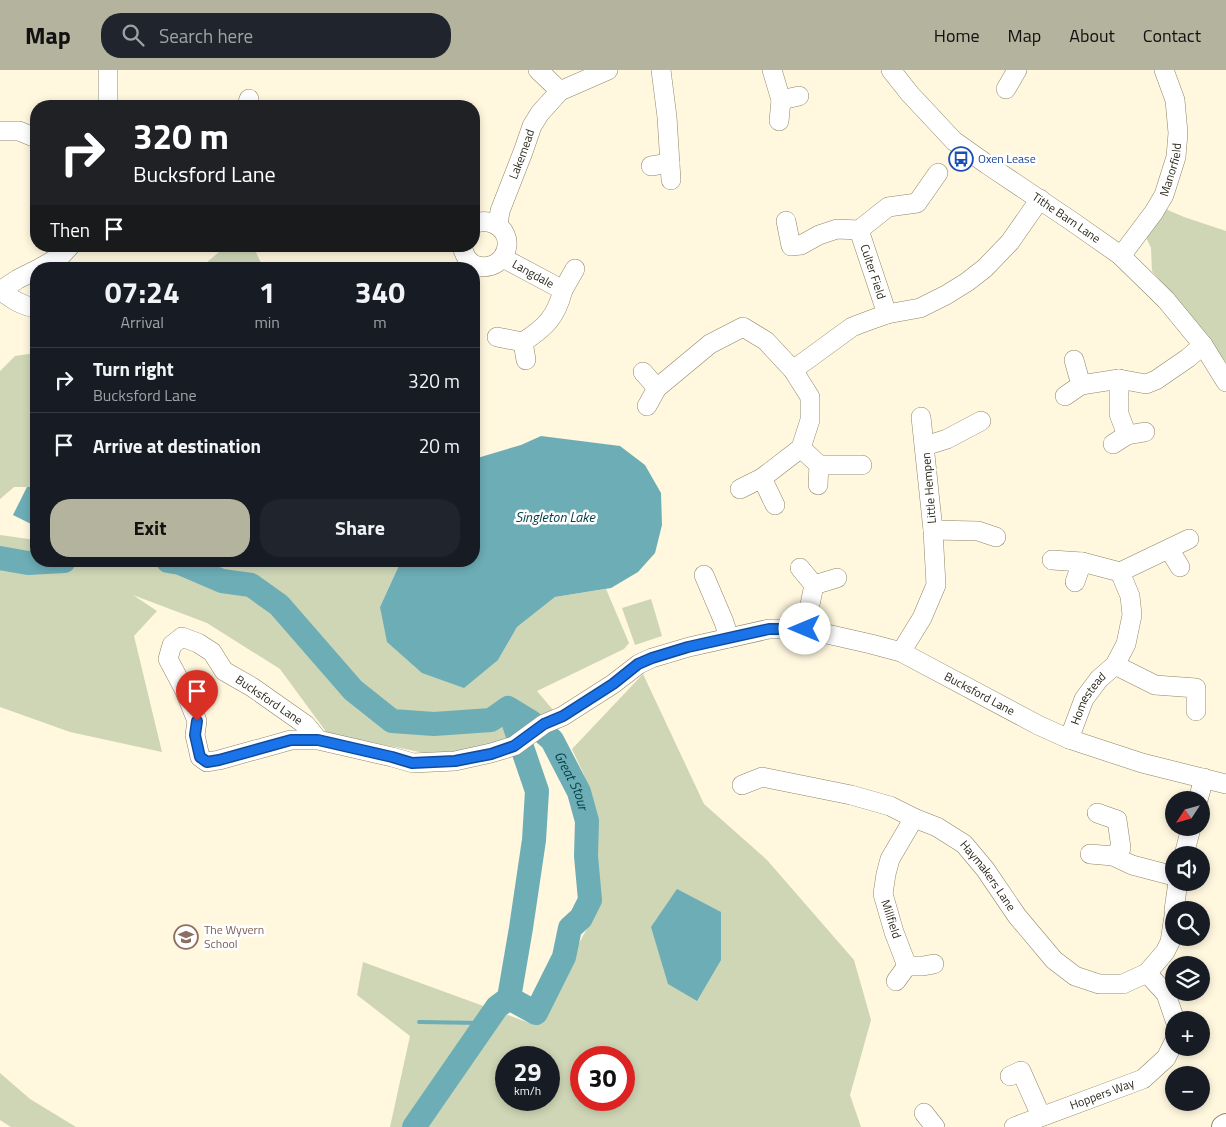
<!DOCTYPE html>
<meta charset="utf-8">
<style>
:root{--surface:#171b24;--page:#20242c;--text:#f1f3f6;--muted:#9ea1a6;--line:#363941;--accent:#b4b39d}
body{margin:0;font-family:"Titillium Web",sans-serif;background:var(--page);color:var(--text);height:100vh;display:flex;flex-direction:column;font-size:19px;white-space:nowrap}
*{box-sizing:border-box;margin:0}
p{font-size:16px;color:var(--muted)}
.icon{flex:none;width:28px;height:28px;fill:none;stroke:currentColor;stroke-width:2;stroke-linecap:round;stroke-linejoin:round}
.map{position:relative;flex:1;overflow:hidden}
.panel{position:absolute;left:30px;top:192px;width:450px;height:305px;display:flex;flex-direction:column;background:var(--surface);border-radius:20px;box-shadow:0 2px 8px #0003}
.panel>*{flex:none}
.guide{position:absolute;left:30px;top:30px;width:450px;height:152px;border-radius:20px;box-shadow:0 2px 8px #0003;background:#202124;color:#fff;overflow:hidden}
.needle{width:32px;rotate:234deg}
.fabs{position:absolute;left:1165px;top:721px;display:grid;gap:10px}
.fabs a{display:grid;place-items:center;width:45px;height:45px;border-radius:50%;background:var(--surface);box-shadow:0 2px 8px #0003;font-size:25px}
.speed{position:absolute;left:495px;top:976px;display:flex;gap:10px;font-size:25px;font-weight:700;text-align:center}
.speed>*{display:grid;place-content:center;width:65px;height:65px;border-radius:50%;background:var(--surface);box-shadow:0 2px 8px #0003;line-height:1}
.speed small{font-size:12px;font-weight:400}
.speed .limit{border:8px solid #d22;background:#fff;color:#111}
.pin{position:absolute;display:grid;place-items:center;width:42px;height:42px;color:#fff;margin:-51px -21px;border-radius:50% 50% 50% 0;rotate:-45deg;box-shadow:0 0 5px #0007}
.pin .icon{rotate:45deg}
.me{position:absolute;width:55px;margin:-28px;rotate:270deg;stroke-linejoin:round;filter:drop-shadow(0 0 4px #0008)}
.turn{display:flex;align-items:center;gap:18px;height:105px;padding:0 20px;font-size:22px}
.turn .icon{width:65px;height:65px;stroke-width:2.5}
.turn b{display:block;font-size:35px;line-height:42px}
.then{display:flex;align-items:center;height:48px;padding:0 20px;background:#0003;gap:10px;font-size:19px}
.eta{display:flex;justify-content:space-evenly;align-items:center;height:85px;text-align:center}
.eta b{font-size:30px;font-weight:700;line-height:35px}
.action{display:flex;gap:10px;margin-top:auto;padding:10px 20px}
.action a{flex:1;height:58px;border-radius:20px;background:var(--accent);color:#111;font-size:20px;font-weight:700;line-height:58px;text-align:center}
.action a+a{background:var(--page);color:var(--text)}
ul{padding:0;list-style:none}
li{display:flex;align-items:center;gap:15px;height:65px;padding:0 20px;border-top:1px solid var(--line)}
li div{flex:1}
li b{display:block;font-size:19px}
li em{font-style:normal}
header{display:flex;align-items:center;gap:30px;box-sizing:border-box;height:70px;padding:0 25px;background:var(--accent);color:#111}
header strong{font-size:24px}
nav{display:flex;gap:28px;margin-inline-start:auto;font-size:18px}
.search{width:350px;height:45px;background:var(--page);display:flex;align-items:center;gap:12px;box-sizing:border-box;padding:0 18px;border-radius:20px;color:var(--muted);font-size:19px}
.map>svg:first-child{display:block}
.green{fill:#ced6b6;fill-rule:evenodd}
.water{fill:#6dadb6}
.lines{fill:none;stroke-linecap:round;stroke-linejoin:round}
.stream{stroke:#6dadb6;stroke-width:4}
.river{stroke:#6dadb6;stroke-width:24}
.minor-casing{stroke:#8e8668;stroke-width:20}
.major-casing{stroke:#8e8668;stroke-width:24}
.minor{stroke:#fff;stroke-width:19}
.major{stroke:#fff;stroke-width:22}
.route-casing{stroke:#114b97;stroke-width:12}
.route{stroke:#1a73e8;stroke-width:9}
.labels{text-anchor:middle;stroke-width:5;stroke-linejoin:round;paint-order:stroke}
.street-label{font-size:12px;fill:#2b281c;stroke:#fff}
.transit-label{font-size:12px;fill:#164399;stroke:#fff;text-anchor:start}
.education-label{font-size:12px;fill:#785e54;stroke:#fff;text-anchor:start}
.water-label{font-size:14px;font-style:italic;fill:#003e45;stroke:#fff}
</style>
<header>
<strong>Map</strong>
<div class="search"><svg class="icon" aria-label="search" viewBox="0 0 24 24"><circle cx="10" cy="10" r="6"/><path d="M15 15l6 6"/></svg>Search here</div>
<nav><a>Home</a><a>Map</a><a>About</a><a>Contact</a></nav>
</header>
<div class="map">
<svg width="1226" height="1057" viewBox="0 0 1226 1057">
<rect width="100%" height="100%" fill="#fff7de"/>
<g class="green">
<polygon points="1163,138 1184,147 1226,161 1226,292 1220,285 1206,265 1152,201 1151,178 1145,165"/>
<polygon points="226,176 253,176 264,199 199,199"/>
<polygon points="36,283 36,417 14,417 0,429 0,301 15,286"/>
<polygon points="0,465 36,470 36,491 401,491 380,537 498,590 517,557 555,527 606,519 629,573 624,579 537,621 553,640 496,679 434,685 327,663 280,599 207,553 133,525 157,541 134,566 162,682 70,662 0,637"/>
<polygon points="651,529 662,566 635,575 622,538"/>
<path d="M643,604L704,734L767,790L854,890L871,950L850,1025L861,1057H390L410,966L357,925L363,892L535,955L590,853L599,827L595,808L598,747L584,705L572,679ZM506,988H549V1030H506ZM581,988H624V1030H581Z"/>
<polygon points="0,1003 30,1029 76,1057 11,1057 0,1050"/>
</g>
<g class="water">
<polygon points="541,366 620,376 645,395 661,423 662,455 655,483 638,502 611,518 555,527 517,557 498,590 464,618 422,603 387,572 380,537 401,491 474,491 474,389 521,375"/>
<polygon points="27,417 36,417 36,447 31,454 13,445"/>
<polygon points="677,819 721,842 721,890 697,931 668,914 651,857"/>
</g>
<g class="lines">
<polyline class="stream" points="419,952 483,953 497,937"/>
<g class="river">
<polyline points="0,488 28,493 64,491"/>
<path id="s1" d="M168,491L180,493L222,511L251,515L279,535L353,620L392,651L434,654L491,650L508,638L531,652L552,670L579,722L587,751L586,786L590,830L581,848L570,858L564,887L536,943L509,928L497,937L414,1057"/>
<polyline points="509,928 521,858 534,770 537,721 513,651"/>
</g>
<g class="minor-casing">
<g id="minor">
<polyline points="538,0 560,21"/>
<polyline points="661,0 667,47 671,110"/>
<polyline points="772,0 781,30 779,51"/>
<path id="s2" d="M891,0L910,24L954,71L988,95L1070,150L1120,185L1166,230L1203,275L1226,312"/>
<polyline points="1006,19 1017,0"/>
<polyline points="781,30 799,26"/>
<polyline points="108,36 108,0"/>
<polyline points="247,36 249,29"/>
<polyline points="0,61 19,61 36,68"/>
<polyline points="651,96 670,93"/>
<polyline points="786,151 791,176 801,175 819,165 837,159 859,160 888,137 917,133 938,103"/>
<path id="s3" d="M498,155L500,141L523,82L532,56L540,43L560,21L608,0"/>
<path id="s4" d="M859,160L887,244"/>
<path d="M462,176C464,185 469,194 478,196C507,202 519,163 492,153C486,151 480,151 474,154"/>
<path id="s5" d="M1121,186L1154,142L1164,125L1176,87L1178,63L1175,30L1164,0"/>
<polyline points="38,199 61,186 70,176"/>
<polyline points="563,220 575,199"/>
<polyline points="0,221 18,209 36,200"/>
<path d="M1,221C12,229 22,236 36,238"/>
<path d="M497,267L523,272C546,257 556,247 563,220L503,188"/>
<polyline points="523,272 526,290"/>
<polyline points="1074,290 1081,315"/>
<polyline points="793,300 852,257 865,252 887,244 920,238 946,225 967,212 985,198 1010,172 1040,129"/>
<polyline points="643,302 657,318"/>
<polyline points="1119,309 1119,344 1127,365"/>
<polyline points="1065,326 1081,315 1119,309 1146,314 1156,310 1188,288 1203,275"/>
<polyline points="647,336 657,318 710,274 743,257 766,271 793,300 810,327 810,350 801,378 762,408 740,419"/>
<polyline points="1113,374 1127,365 1145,362"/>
<polyline points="925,376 947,369 981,351"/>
<polyline points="801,378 819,395 862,395"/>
<polyline points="762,408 775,435"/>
<polyline points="818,415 819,395"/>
<polyline points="933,460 978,461 996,467"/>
<polyline points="1169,479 1180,497"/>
<polyline points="1052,490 1082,492 1120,502 1189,469"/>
<polyline points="800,498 814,515 837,508"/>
<polyline points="704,505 724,552 729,568"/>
<polyline points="1075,512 1082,492"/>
<polyline points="805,559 814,515"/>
<polyline points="901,582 922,548 936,515 933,460 921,347"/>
<polyline points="1115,595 1155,615 1196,618 1196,641"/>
<path id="s6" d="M1069,669L1084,629L1099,609L1115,595L1126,574L1132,545L1130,526L1120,502"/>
<path id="s7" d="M318,670L306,655L252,617L224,601L212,582L198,573L182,567L172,575L168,589L184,619L197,651L195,665L200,687L207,692L219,690L291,670H318L392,687L413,693L455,691L491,683L514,676L544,654L563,646L613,614L639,594L652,588L689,577L769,559H805L871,574L901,582L1038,655L1069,669L1142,693L1226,714"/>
<path id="s8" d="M742,715L762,707L851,725L890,736L914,748L937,757L964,774L985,799L1017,846L1054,890L1075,906L1099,914H1123L1147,903L1165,882L1170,872L1174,846"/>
<polyline points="1198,730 1204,708"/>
<polyline points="1097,743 1117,750 1121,778 1113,786"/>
<polyline points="1090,784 1113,786 1132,795 1174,806"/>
<polyline points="1184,785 1191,758"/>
<polyline points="1174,840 1178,812"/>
<polyline points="907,896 894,862 883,824 886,804 890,789 914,748"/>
<polyline points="1147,903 1166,924 1175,950"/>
<polyline points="896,911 907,896 923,896 934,894"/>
<polyline points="1010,1006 1021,1001 1041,1046"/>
<polyline points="924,1043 935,1057"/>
<path id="s9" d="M1014,1057L1143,1009L1166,988L1174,972"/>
</g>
</g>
<g class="major-casing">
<polyline id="major" points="1223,1057 1226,1055"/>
</g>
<use href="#minor" class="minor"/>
<use href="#major" class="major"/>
</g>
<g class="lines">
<g class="route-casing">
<polyline id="route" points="197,651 195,665 200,687 207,692 219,690 291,670 318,670 392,687 412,693 455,691 491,684 514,676 544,654 563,646 613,614 638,594 652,588 688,577 769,559 805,559"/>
</g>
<use href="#route" class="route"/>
</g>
<defs>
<g id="bus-ring" transform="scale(1.25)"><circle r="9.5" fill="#fff" stroke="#1a4fb4" stroke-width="1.5"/><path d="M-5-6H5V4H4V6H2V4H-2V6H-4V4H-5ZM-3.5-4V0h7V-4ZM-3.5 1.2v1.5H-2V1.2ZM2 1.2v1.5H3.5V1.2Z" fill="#1a4fb4"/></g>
<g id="school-ring" transform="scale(1.25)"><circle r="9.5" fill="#fff" stroke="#8d6e63" stroke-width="1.5"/><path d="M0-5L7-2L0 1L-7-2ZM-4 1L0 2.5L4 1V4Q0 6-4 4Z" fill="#8d6e63"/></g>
</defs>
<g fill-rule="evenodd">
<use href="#bus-ring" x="961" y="89"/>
<use href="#school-ring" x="186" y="867"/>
</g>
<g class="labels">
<g class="street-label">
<text dy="4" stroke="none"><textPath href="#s3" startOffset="75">Lakemead</textPath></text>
<text dy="4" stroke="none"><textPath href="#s5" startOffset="101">Manorfield</textPath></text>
<text dy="4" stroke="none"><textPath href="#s2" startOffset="231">Tithe Barn Lane</textPath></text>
<text dy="4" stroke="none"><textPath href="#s4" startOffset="44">Culter Field</textPath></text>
<text transform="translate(533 204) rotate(29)" y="4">Langdale</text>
<text transform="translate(929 418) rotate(-95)" y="4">Little Hempen</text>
<text dy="4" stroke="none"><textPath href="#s7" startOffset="1138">Bucksford Lane</textPath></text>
<text transform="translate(269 630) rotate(34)" y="4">Bucksford Lane</text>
<text dy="4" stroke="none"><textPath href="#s6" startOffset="45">Homestead</textPath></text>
<text dy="4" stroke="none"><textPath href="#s8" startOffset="276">Haymakers Lane</textPath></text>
<text transform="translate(891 849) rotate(72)" y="4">Millfield</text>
<text dy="4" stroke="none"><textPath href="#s9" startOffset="94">Hoppers Way</textPath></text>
</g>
<g class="transit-label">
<text x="978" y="93">Oxen Lease</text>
</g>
<g class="education-label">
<text x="204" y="864">The Wyvern<tspan x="204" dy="14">School</tspan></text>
</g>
<g class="water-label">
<text x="555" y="452">Singleton Lake</text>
<text dy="5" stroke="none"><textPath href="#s1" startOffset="504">Great Stour</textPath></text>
</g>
</g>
</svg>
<div class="fabs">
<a><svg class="needle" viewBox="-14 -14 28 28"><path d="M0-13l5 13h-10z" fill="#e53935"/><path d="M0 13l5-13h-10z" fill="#9ea1a6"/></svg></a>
<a><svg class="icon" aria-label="sound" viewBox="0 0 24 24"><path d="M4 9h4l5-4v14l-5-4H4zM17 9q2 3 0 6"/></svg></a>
<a><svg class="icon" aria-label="search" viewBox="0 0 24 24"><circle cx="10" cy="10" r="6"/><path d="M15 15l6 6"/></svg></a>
<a><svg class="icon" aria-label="layers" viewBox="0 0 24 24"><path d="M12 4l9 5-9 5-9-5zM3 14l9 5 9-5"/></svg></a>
<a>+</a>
<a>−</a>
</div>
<div class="speed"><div>29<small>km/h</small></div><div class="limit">30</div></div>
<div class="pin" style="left:197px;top:651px;background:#d93025"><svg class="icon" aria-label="arrive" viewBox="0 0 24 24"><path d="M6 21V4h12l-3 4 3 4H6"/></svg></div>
<svg class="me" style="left:805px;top:559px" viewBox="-20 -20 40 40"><circle r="19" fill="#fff"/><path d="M0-13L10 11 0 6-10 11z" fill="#1a73e8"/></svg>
<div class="guide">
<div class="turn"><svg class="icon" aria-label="right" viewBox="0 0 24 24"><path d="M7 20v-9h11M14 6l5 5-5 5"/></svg><div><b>320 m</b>Bucksford Lane</div></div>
<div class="then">Then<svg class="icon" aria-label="arrive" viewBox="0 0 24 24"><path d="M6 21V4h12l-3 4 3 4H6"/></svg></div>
</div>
<section class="panel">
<div class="eta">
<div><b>07:24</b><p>Arrival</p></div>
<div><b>1</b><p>min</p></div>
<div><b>340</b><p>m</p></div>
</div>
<ul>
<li><svg class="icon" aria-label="right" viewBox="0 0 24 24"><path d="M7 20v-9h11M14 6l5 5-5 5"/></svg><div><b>Turn right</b><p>Bucksford Lane</p></div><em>320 m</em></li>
<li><svg class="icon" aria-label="arrive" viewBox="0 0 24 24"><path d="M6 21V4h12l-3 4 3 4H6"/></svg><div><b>Arrive at destination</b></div><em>20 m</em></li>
</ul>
<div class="action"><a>Exit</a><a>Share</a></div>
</section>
</div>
